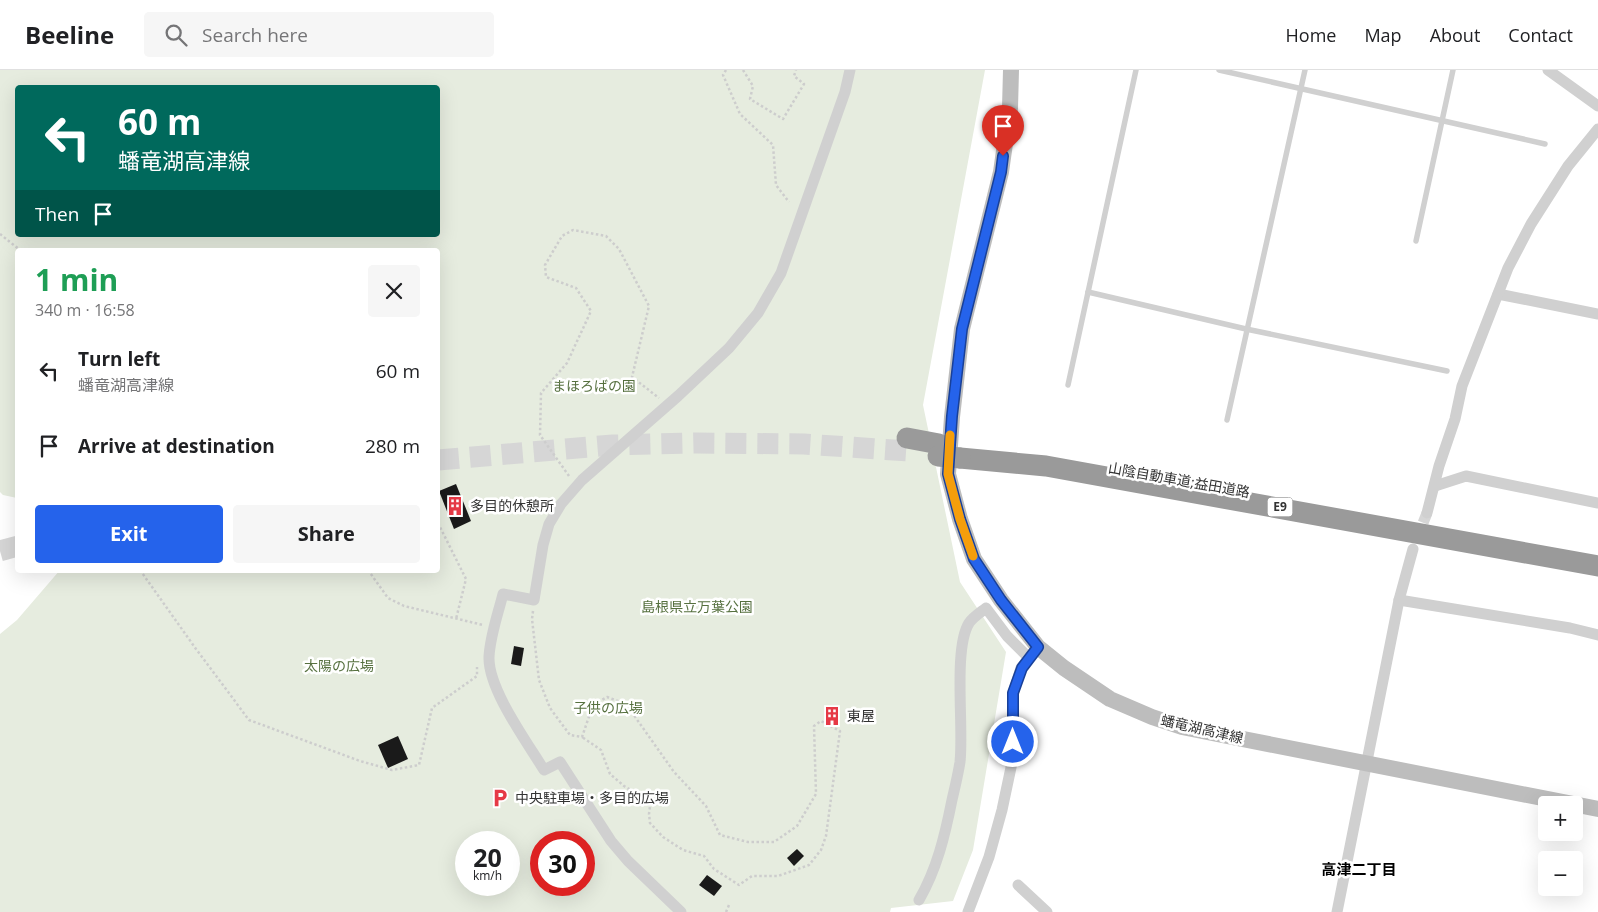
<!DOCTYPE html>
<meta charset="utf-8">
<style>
:root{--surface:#fff;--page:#f6f6f6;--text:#202124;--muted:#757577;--line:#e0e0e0;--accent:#2563eb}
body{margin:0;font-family:"Open Sans","Noto Sans JP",sans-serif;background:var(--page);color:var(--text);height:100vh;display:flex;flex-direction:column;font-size:19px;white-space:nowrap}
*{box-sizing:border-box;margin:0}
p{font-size:16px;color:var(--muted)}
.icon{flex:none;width:28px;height:28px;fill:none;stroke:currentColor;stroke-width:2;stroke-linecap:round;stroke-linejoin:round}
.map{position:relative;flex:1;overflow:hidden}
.panel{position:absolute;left:15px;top:178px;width:425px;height:325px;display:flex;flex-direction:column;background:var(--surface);border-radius:5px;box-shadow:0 5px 20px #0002}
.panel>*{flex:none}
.top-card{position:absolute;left:15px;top:15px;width:425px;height:152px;border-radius:5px;box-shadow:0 5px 20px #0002;background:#00695c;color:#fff;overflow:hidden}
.buttons{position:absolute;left:1538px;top:726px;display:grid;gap:10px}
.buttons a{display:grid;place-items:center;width:45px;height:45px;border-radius:5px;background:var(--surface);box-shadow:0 5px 20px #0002;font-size:25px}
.speed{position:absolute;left:455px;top:761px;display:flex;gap:10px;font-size:25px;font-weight:700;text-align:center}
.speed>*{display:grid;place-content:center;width:65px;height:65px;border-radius:50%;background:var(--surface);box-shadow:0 5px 20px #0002;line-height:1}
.speed small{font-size:12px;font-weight:400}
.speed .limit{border:8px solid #d22;background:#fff;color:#111}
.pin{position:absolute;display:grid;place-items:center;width:42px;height:42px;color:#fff;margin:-51px -21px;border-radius:50% 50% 50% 0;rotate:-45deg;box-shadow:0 0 5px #0007}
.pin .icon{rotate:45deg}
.me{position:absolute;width:55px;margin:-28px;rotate:0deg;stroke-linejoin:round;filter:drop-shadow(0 0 4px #0008)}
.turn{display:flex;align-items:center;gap:18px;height:105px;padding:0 20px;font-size:22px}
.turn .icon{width:65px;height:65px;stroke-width:2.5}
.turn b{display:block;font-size:35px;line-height:42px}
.then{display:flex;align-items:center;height:48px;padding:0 20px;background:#0003;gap:10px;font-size:19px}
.round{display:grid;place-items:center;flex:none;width:52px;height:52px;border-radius:5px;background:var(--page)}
.summary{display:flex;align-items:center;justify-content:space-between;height:85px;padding:0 20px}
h1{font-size:30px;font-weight:700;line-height:38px;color:#1e9e55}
.action{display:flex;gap:10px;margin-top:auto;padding:10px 20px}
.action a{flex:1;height:58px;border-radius:5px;background:var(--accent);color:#fff;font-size:20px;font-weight:700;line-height:58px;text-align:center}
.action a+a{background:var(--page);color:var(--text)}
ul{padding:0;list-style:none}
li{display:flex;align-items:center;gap:15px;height:75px;padding:0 20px}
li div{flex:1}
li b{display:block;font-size:19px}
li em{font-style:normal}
header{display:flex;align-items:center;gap:30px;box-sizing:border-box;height:70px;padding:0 25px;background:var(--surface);border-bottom:1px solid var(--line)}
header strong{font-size:24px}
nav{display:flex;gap:28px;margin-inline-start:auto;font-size:18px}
.search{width:350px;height:45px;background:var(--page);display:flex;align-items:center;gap:12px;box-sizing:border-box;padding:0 18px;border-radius:5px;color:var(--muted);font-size:19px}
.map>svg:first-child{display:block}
.green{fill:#e6ecdf;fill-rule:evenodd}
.building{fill:#1a1a1a}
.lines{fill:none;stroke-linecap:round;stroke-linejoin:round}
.minor-tunnel{stroke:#d6d6d6;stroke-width:11;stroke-dasharray:11 5.5;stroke-linecap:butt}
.motorway-tunnel{stroke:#d6d6d6;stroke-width:21;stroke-dasharray:21 11;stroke-linecap:butt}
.path{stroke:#cdcdcd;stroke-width:2.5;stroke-dasharray:2.5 2.5;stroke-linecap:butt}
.service{stroke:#d0d0d0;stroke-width:5.5}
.minor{stroke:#d0d0d0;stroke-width:11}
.secondary{stroke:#bdbdbd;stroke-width:16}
.motorway{stroke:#9a9a9a;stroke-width:21}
.motorway-bridge{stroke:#9a9a9a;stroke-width:21}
.route-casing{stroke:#184099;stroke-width:12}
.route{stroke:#2563eb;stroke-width:9}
.slow{stroke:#f59e0b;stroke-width:9}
.labels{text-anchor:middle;stroke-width:5;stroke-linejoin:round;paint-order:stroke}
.shield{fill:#fff;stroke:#707070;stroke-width:1}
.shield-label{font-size:12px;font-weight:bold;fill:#333}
.park-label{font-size:14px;fill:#56703f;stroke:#fff}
.street-label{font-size:14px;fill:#333;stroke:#fff}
.poi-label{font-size:14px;fill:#333;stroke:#fff;text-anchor:start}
.neighbourhood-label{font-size:15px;font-weight:bold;fill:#000;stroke:#fff}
</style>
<header>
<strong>Beeline</strong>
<div class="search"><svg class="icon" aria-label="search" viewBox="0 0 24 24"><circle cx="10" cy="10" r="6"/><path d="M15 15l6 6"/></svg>Search here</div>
<nav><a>Home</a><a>Map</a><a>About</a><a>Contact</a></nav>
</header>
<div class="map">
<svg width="1598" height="842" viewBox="0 0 1598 842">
<rect width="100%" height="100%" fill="#fff"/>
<path class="green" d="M0,0H985L923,335L960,512L1006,582L973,780L953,831L891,838L890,842H0V564L17,550L60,500H438V180H18L17,428L3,425L0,422ZM18,18H438V165H18ZM466,772H509V815H466ZM541,772H584V815H541Z"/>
<g class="building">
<polygon points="456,414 471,451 454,459 439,421"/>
<polygon points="514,576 524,578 521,596 511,594"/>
<polygon points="829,638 839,642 834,654 825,651"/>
<polygon points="398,666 408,689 388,698 378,675"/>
<polygon points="797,779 804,786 794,796 787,788"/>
<polygon points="707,805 722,816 714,826 699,815"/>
</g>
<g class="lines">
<polyline class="minor-tunnel" points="1417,468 1427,443"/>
<g class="motorway-tunnel">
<polyline points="438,390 613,375 697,373 804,374 909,381"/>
<polyline points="0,481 18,476"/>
</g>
<g class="path">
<polyline points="726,0 723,5 740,44 773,75 776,115 789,132"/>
<polyline points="743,0 753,16 750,29 783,49 804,14 794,6 796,0"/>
<polyline points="0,164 20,180"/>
<polyline points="569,406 540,365 541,323 567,293 591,241 576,218 546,207 545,195 562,166 573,160 606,166 619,179 649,236 632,307 659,328"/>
<polyline points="438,453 466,509 456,549"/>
<polyline points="140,500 196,579 249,650 360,691 392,700 419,695 432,638 477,606 477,597"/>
<polyline points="368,500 388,528 404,536 483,555"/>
<polyline points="533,541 532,549 539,610 550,638 570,665 582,667 593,635 607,627 626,634 674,702 706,736 720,765 748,772 774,772 797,756 816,724 814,656 821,651 840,661 826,766 821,780 809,795 778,806 752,806 739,815 714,799 704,786 683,780 663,767 650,753 649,744 650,736 639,725 624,716 610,704 601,680 582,667"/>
<polyline points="726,842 729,835"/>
</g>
<g class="service">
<polyline points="1219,0 1545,74"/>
<polyline points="1416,171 1453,0"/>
<polyline points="1088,222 1246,259 1447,301"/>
<polyline points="1068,315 1136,0"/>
<polyline points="1227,350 1305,0"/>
</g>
<g class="minor">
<polyline points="1548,0 1598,36"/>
<polyline points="1498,224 1598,244"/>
<polyline points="1435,416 1466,406 1598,433"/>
<polyline points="1427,443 1439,396 1455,349 1462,316 1508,198 1531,154 1568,96 1598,59"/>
<polyline points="1399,530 1570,558 1598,565"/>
<polyline points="1018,815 1047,842"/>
<path d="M919,830C937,799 945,765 952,730C955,717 958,705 960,692C964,658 953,579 969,553C973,547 981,542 986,538L1007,566L1029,588"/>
<path d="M681,842L628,791L611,771L560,692L544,700C527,672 488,619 489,587C490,566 498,544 503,524L534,530L543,475L549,454L561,434L582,410L678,326L729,278L758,243L781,203L845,22L850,0"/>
<polyline points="968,842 989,787 1002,740 1013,688 1013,623 1021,598 1034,582"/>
<polyline points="1337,842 1399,530 1413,479"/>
</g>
<polyline class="secondary" points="1011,0 1010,38 1001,102 962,259 952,347 948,404 960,449 974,489 1001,530 1038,577 1064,598 1110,629 1152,647 1182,657 1598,739"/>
<g class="motorway">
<polyline points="907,368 939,374"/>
<polyline points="960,388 1046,396 1598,496"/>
</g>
<polyline class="motorway-bridge" points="938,386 960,388"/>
</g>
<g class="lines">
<g class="route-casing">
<polyline id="route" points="1003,86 1001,102 962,259 952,346 948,404 960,449 974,489 1001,530 1038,577 1022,598 1013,623 1013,672"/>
</g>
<use href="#route" class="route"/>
<polyline class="slow" points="950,365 948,404 960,449 973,486"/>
</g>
<defs>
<g id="building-bare" transform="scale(1.5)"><path d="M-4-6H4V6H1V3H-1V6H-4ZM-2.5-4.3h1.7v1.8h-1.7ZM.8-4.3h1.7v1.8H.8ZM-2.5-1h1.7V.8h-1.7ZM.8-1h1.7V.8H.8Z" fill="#e63946" stroke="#fff" stroke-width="2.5" paint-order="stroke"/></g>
<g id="parking-bare" transform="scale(1.5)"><path d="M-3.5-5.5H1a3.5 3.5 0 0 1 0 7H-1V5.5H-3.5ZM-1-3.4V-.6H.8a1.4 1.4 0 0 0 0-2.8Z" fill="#e63946" stroke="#fff" stroke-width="2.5" paint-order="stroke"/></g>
</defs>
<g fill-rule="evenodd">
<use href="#building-bare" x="455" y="436"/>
<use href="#building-bare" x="832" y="646"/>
<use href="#parking-bare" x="500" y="728"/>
</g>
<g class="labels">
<rect class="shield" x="1267.5" y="427.5" width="25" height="19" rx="4"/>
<g class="shield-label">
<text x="1280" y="441">E9</text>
</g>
<g class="park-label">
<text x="594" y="321">まほろばの園</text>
<text x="697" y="542">島根県立万葉公園</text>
<text x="339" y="601">太陽の広場</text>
<text x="608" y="643">子供の広場</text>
</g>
<g class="street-label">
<text transform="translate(1179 410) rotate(10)" y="5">山陰自動車道;益田道路</text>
<text transform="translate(1202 659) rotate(13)" y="5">蟠竜湖高津線</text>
</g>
<g class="poi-label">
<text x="470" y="441">多目的休憩所</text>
<text x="847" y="651">東屋</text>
<text x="515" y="733">中央駐車場・多目的広場</text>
</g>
<g class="neighbourhood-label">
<text x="1359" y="805">高津二丁目</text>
</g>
</g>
</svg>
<div class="buttons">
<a>+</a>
<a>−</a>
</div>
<div class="speed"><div>20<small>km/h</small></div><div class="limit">30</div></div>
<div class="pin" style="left:1003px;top:86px;background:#d93025"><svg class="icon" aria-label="arrive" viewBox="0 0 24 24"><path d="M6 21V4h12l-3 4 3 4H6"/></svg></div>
<svg class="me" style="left:1013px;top:672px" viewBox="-20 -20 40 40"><circle r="17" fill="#2563eb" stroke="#fff" stroke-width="3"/><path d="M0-11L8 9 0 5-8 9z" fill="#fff"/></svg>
<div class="top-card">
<div class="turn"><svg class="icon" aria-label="left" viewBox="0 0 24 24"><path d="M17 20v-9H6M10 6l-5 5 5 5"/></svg><div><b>60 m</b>蟠竜湖高津線</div></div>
<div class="then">Then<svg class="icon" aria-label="arrive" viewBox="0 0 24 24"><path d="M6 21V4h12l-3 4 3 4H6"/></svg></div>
</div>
<section class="panel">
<div class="summary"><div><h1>1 min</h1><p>340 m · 16:58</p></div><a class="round"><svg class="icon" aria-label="close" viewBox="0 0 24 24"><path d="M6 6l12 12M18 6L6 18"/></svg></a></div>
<ul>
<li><svg class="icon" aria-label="left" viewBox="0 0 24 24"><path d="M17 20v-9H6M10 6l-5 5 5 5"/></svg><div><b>Turn left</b><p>蟠竜湖高津線</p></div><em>60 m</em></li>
<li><svg class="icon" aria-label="arrive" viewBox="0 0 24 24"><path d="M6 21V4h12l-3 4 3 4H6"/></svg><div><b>Arrive at destination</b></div><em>280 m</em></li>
</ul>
<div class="action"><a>Exit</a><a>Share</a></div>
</section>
</div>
